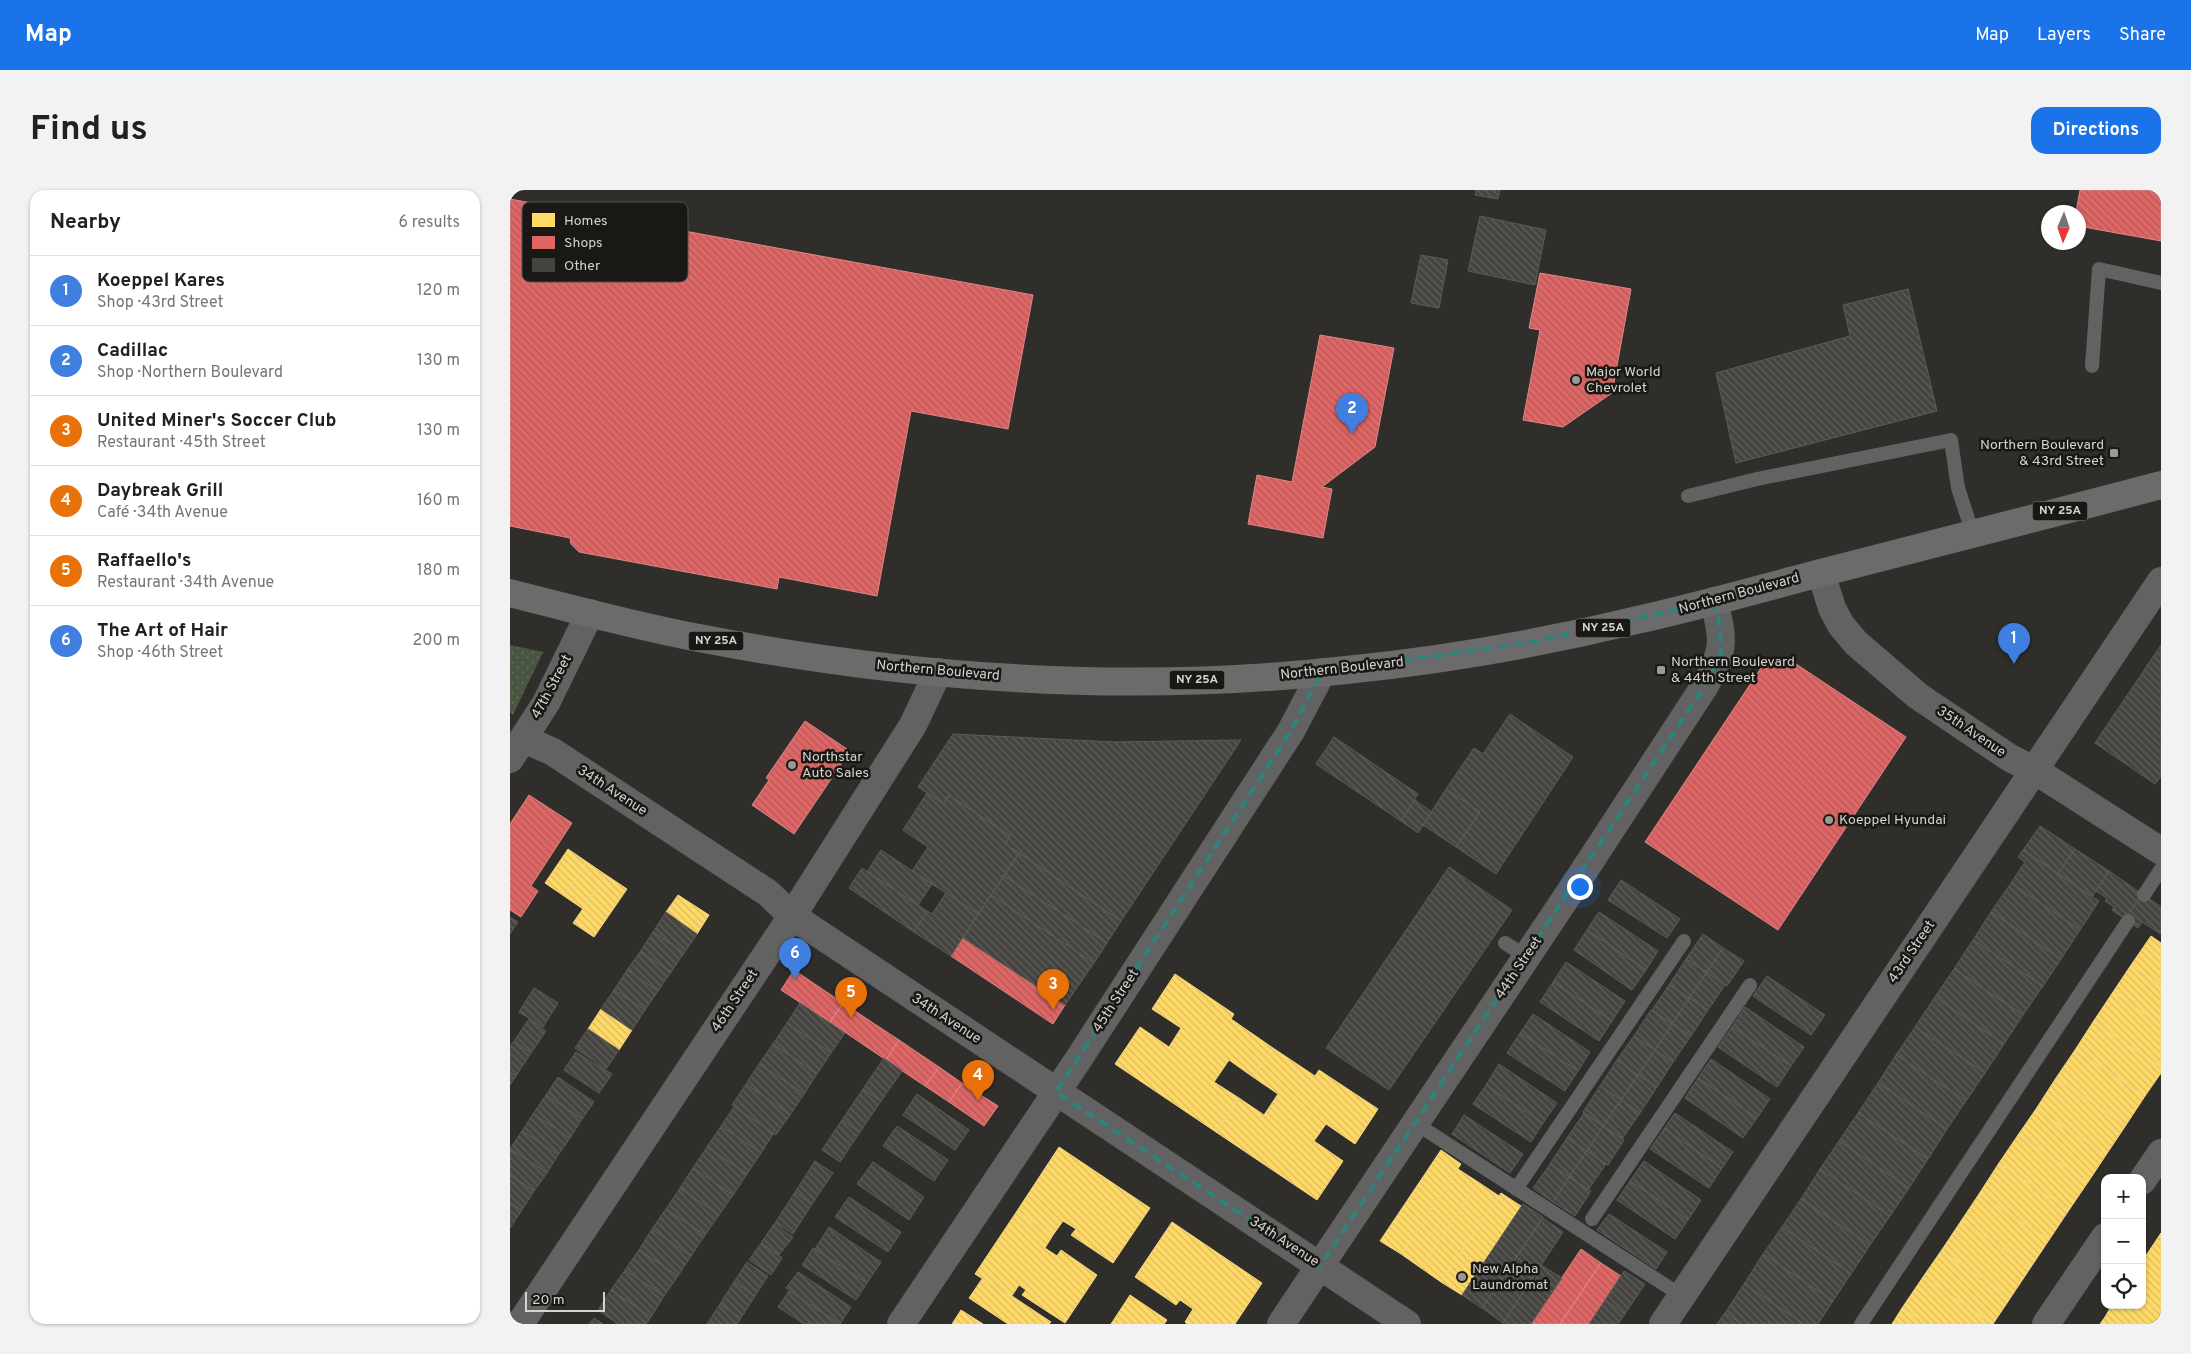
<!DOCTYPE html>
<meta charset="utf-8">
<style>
body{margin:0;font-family:Overpass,sans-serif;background:#f2f2f2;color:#202124}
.controls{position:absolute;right:15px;bottom:15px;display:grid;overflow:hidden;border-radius:10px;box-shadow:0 1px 4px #0004}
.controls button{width:45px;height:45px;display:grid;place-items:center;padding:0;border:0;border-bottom:1px solid #e0e0e0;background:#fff;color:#202124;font:25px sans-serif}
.compass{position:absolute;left:1531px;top:15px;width:45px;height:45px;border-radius:50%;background:#fff;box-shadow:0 1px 4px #0004;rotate:182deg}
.scale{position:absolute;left:15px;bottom:12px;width:80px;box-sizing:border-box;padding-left:5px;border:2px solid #d5d3ce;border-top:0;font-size:14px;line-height:18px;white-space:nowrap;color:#d5d3ce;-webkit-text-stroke:4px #191814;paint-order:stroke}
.you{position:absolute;left:1069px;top:696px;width:18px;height:18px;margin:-12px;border:4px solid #fff;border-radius:50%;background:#1a73e8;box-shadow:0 0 0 8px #1a73e833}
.badge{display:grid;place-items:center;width:32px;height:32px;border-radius:50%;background:#1a73e8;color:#fff;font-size:16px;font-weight:700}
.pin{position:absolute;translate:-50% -41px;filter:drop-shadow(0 1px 2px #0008)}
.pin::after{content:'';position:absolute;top:26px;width:18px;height:15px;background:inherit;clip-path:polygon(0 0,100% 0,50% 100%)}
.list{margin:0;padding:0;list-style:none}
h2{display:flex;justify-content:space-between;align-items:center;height:65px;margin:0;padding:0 20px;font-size:21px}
h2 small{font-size:16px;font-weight:400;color:#757577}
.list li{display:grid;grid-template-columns:32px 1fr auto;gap:15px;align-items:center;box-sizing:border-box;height:70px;padding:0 20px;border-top:1px solid #e0e0e0}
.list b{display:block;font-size:19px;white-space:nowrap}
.list p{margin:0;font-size:16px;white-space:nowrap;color:#757577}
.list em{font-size:16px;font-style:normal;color:#757577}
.icon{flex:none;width:28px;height:28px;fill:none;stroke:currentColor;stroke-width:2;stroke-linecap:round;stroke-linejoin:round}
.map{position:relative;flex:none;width:1651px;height:1134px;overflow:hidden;border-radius:15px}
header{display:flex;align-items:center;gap:30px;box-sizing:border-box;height:70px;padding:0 25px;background:#1a73e8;color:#fff}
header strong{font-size:24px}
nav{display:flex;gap:28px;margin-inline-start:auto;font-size:18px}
.intro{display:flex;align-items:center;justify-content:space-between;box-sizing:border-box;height:120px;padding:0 30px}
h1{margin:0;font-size:35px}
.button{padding:12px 22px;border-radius:15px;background:#1a73e8;color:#fff;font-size:18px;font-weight:700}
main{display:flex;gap:30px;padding:0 30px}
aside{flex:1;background:#fff;border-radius:15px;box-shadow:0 1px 4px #0004}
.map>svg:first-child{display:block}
.park{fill:url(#park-dots)}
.homes{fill:url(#homes-back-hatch);stroke:#f2d785}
.shops{fill:url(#shops-back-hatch);stroke:#dd8785}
.building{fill:url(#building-back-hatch);stroke:#5d5b57}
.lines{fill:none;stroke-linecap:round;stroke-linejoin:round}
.service{stroke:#636262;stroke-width:14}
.minor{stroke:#636262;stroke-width:28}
.tertiary{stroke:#636262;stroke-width:28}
.primary{stroke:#6d6a6b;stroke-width:28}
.marked{fill:none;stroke:#2d847c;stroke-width:4;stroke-dasharray:10 6;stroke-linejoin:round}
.poi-dot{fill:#9b9995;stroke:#191814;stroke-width:2}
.labels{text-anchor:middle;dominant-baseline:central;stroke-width:5;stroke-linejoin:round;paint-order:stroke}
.shield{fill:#191814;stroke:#9d9b96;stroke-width:1}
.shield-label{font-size:12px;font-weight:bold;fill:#d5d3ce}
.poi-label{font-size:14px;fill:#d5d3ce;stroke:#191814;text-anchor:start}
.street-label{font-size:14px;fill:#d5d3ce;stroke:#191814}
.key{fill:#191814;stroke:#51504c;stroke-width:1}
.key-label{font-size:14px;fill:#d5d3ce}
</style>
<header>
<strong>Map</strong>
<nav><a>Map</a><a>Layers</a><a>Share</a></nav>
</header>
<div class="intro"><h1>Find us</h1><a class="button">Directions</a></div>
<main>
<aside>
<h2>Nearby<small>6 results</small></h2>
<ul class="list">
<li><span class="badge" style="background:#3f7fe0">1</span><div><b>Koeppel Kares</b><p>Shop · 43rd Street</p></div><em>120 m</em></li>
<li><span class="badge" style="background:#3f7fe0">2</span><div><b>Cadillac</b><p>Shop · Northern Boulevard</p></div><em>130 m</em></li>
<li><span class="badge" style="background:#e8710a">3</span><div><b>United Miner's Soccer Club</b><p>Restaurant · 45th Street</p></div><em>130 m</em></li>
<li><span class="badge" style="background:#e8710a">4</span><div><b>Daybreak Grill</b><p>Café · 34th Avenue</p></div><em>160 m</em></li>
<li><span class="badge" style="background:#e8710a">5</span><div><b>Raffaello's</b><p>Restaurant · 34th Avenue</p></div><em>180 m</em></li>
<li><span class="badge" style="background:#3f7fe0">6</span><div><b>The Art of Hair</b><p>Shop · 46th Street</p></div><em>200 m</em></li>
</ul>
</aside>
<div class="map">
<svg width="1651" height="1134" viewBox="0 0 1651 1134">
<defs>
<pattern id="park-dots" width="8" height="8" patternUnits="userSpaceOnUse" patternTransform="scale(1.25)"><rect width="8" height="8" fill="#485641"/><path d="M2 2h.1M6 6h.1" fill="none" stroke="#626d5b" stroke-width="1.8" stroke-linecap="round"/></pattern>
<pattern id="homes-back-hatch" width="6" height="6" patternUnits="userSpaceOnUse" patternTransform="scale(1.25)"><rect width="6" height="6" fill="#ffd966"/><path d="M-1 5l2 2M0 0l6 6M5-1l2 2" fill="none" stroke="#d9ba5e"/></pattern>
<pattern id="shops-back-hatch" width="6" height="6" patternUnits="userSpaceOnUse" patternTransform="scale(1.25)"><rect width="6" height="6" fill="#e06666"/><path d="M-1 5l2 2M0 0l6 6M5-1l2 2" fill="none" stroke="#b05a5a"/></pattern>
<pattern id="building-back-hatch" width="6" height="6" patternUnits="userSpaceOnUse" patternTransform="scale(1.25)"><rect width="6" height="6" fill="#464440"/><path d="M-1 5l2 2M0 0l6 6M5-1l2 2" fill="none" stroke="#605e5a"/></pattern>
</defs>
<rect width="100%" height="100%" fill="#302e2a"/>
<path class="park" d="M0,455l33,7 -30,63 -3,-3z"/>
<path class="homes" d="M58,659l19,13 -23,34 -19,-13z
M77,672l19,13 -23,34 -19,-13z
M96,685l21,14 -33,48 -21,-14z
M168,705l31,20 -12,19 -31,-22z
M1641,746l10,7v42l-30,-20z
M1621,775l30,20v40l-48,-33z
M665,784l59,40 -3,5 42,29 -20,29 -24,-17 -15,22 25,16 -23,34 -101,-68 25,-37 29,20 12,-19 -29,-19z
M1603,802l48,33v42l-68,-45z
M91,819l31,21 -13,20 -31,-21z
M1583,832l68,45v6l-16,23 -70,-46z
M763,858l42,28 4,-6 59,39 -23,35 -29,-20 -12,17 29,20 -26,39 -101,-68 23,-34 25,17 14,-21 -25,-17z
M1565,860l70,46 -19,29 -70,-47z
M1546,888l70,47 -20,30 -70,-46z
M1526,919l70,46 -18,27 -70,-47z
M1508,945l70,47 -19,28 -70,-47z
M549,957l91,61 -37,55 -42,-28 5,-6 -13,-8 -10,14 -36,-24z
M931,960l20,14 -60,90 -21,-13z
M1489,973l70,47 -20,30 -70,-46z
M948,979l20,13 -57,86 -20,-14z
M968,992l21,14 -58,86 -20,-14z
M991,1003l20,13 -59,89 -21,-13z
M1469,1004l70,46 -18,27 -70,-46z
M507,1021l36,24 -8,13 12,8 4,-6 36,25 -32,48 -43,-28 4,-5 -7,-5 -8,12 -36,-23z
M1451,1031l70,46 -20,30 -70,-46z
M662,1032l90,61 -27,41h-48l-2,-2 8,-13 -13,-9 -4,5 -41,-28z
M1651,1043v39l-18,-12z
M1431,1061l70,46 -18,27 -70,-47z
M1633,1070l18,12v41l-19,-13z
M1413,1087l70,47h-67l-24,-16z
M472,1089l29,18 1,-1 39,26 -2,2h-41l-39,-26z
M620,1105l37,25 -3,4h-53z
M1632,1110l19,13v11h-46l-10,-7 7,-12h30z
M1392,1118l24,16h-34z
M451,1120l22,14h-31z
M1595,1127l10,7h-15z"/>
<path class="shops" d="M1570,0h81v51l-83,-15v-14h-2z
M0,9l523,96 -25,134 -97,-18 -34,185 -98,-19 -2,12 -198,-37 -8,-8 -1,-6 -60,-12z
M1030,83l91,16 -19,104 -49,34 -40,-7 17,-90 -11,-2z
M810,145l74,13 -19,99 -53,40 10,2 -9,49 -75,-14 9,-49 35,7z
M1265,468l15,2 116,77 -128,193 -133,-88 118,-177z
M295,531l45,30 -56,83 -42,-29 17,-25 -3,-2z
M19,605l43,28 -41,63 7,5 -17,26 -11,-7v-86z
M453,748l102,67 -12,19 -102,-68z
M284,780l49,33 -13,19 -49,-32z
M333,813l56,37 -13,20 -56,-38z
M389,850l40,27 -14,19 -39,-26z
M429,877l23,16 -13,19 -24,-16z
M452,893l36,23 -14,20 -35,-24z
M1071,1059l20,14 -41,61h-29z
M1091,1073l20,13 -32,48h-29z"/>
<path class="building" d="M966,0h24l-2,9 -23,-4z
M970,26l66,14 -11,55 -67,-14z
M911,65l27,5 -9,48 -28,-5z
M1398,99l29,122 -201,52 -20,-90 134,-37 -7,-31z
M1651,455v131l-6,8 -60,-41z
M1000,524l63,43 -77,117 -40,-27 24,-35 -34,-23 28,-41 9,6z
M443,544l161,8 127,-2 -120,181 -116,-77 5,-8 -61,-41 -5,9 -26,-17z
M824,547l84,57 -17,27 -85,-57z
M936,599l34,23 -24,35 -33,-22z
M417,603l17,11 5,-9 61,41 -5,8 14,9 -41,61 -66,-43 16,-24 -25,-17z
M905,610l17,12 -14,21 -17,-12z
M1530,636l35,23 -17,25 -35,-24z
M1565,659l34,22 -17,26 -34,-23z
M371,660l51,34 -14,21 -51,-33z
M1513,660l76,51 -19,29 -69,-47 14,-21 -7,-5z
M509,663l102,68 -14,22 -103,-67z
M939,677l63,43 -123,180 -63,-42z
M352,678l65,43 -13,21 -65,-44z
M1599,681l33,23 -17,25 -13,-9 2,-3 -9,-6 2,-3 -11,-7z
M494,686l103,67 -13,20 -103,-68z
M1111,690l59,39 -13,19 -59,-38z
M1501,693l69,47 -19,29 -70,-47z
M436,703l32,21 -27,42 -37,-24 13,-21 5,3z
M1632,704l19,13v27l-19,-12 -4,6 -13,-9z
M481,705l103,68 -29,42 -102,-67z
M156,722l31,22 -13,19 -31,-21z
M1089,722l59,39 -12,19 -59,-40z
M1481,722l70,47 -18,27 -70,-46z
M0,727l8,5 -8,12z
M1077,740l59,40 -14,20 -58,-40z
M143,742l31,21 -13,19 -31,-20z
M1193,744l20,14 -16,24 -21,-13z
M1463,750l70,46 -20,29 -69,-46z
M1213,758l21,13 -17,25 -20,-14z
M130,762l31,20 -13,19 -31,-21z
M1176,769l21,13 -18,26 -20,-13z
M1056,772l59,39 -13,20 -59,-39z
M1444,779l69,46 -19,29 -69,-47z
M117,780l31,21 -13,19 -31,-20z
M1197,782l18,13 -17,25 -19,-12z
M1257,786l58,39 -14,20 -58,-39z
M1043,792l59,39 -13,20 -59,-39z
M1159,795l20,13 -17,26 -20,-14z
M24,798l24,15 -15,24 -24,-15z
M104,800l31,20 -13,20 -31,-21z
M1425,807l69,47 -19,29 -70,-46z
M1179,808l19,12 -17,26 -19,-12z
M290,813l45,30 -14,20 -44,-30z
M1235,817l59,40 -13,19 -59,-39z
M1141,820l21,14 -17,26 -21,-14z
M1023,824l57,38 -12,19 -58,-38z
M19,829l17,12 -15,22 -17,-12z
M277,833l44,30 -14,21 -44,-30z
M1162,834l19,12 -18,26 -18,-12z
M1222,837l59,39 -14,21 -59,-40z
M1405,837l70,46 -19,28 -70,-46z
M78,839l31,21 -13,19 -31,-21z
M1010,843l58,38 -13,20 -58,-38z
M1124,846l21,14 -17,25 -21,-15z
M4,851l17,12 -15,23 -6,-4v-25z
M263,854l44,30 -13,20 -45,-30z
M1145,860l18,12 -16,25 -19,-12z
M66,862l36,22 -13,19 -35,-23z
M1386,865l70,46 -19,28 -69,-46z
M374,868l18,13 -21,30 -18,-12z
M1201,869l59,40 -13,19 -59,-40z
M1107,870l21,15 -17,25 -21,-14z
M249,874l45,30 -14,21 -44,-31z
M989,874l58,39 -14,20 -57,-38z
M0,882l6,4 -6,9z
M1128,885l19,12 -17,26 -19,-13z
M48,887l36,25 -12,17 -36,-24z
M1188,888l59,40 -14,20 -58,-40z
M1368,893l69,46 -19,30 -70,-46z
M236,894l44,31 -14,20 -44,-30z
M976,895l57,38 -12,19 -58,-38z
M1090,896l21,14 -18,26 -20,-14z
M353,899l18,12 -21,31 -18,-12z
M407,904l52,36 -14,20 -52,-35z
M36,905l36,24 -12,19 -37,-24z
M1111,910l19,13 -18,26 -19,-13z
M224,917l40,26 -13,20 -40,-27z
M1074,923l19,13 -16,25 -20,-13z
M1165,923l58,39 -11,16 -58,-39z
M1348,923l70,46 -19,29 -70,-47z
M23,924l37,24 -12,17 -36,-24z
M954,925l59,39 -13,19 -58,-39z
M332,930l18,12 -20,30 -18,-12z
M211,936l40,27 -14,21 -40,-27z
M387,936l51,34 -14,21 -51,-35z
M1093,936l21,14 -16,25 -21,-14z
M1154,939l58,39 -13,20 -59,-39z
M12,941l36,24 -11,18 -37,-24z
M1057,948l20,13 -18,26 -19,-13z
M1329,951l70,47 -19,28 -70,-47z
M197,957l40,27 -14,21 -40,-27z
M0,959l37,24 -13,18 -24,-16z
M1077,961l19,13 -18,26 -19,-13z
M305,971l18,12 -21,31 -17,-12z
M1134,971l57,39 -13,20 -58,-39z
M363,972l51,35 -15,23 -52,-36z
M1040,974l19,13 -16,25 -20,-14z
M183,978l40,27 -14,20 -39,-27z
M1310,979l70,47 -20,29 -69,-46z
M0,985l24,16 -12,19 -12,-7z
M1059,987l22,14 -16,25 -22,-14z
M1120,991l58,39 -13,19 -58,-39z
M170,998l39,27 -14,20 -39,-26z
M285,1002l17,12 -19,30 -18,-11z
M339,1007l52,35 -13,20 -53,-35z
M1291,1009l69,46 -19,29 -69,-47z
M0,1013l12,7 -12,18z
M1013,1014l20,13 -61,91 -20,-13z
M156,1019l39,26 -14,21 -39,-27z
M1099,1024l58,38 -11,17 -59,-39z
M1033,1028l20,14 -60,91 -21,-15z
M264,1034l19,13 -14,18 -18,-12z
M319,1037l52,35 -14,21 -52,-34z
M1272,1037l69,47 -18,27 -70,-47z
M142,1039l39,27 -13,20 -39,-26z
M251,1053l21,15 -11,17 -22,-15z
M303,1058l54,35 -11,17 -54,-35z
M129,1060l39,26 -14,20 -39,-26z
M1253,1064l70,47 -15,23h-14l-60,-40z
M237,1072l21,14 -13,20 -21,-14z
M1031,1075l21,13 -31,46h-26l-2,-1z
M115,1080l39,26 -13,21 -40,-27z
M1114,1081l21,13 -20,30 -20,-14z
M288,1082l53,35 -11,17 -54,-36z
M224,1092l21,14 -14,22 -21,-14z
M1234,1094l60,40h-62l-17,-11z
M101,1100l40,27 -5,7h-28l-20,-14z
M279,1101l50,33h-35l-26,-17z
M1095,1110l20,14 -7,10h-29z
M210,1114l21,14 -4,6h-30z
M1215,1123l17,11h-25z
M84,1128l9,6h-14z"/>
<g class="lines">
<path class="service" d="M1582,176l7,-97 62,14
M1178,306l69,-17 194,-39 7,48 15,46
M1634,705l17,-26
M995,753l22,14
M905,933l267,173
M1006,999l168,-248
M1082,1029l158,-234
M1351,1134l267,-403"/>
<path class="minor" d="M0,569l36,-56 44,-90
M1632,991l19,-28
M10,1134l272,-408 121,-191 25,-53
M391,1134l177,-264 213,-329 31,-59
M771,1134l293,-438 130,-199c21,-36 20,-47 10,-86
M1153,1134l498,-743
M1536,1134l59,-87"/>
<path class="tertiary" d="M1311,383l11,35 9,17 15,18 62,53 92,62 24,12 127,81
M14,549l29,13 215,141 24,23 615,408"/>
<path class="primary" d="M0,403c63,16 125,33 189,45 212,41 432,56 647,32 98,-10 196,-27 291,-50 58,-13 115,-29 172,-44 118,-30 235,-60 352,-91"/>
</g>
<path class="marked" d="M1204,411l6,25 1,28 -17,33 -384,579 -264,-174 235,-361 31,-59 216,-31z"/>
<g class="poi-dot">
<circle cx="1066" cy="190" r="5"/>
<rect x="1599" y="258" width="10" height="10" rx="2.5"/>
<rect x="1146" y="475" width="10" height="10" rx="2.5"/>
<circle cx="282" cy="575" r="5"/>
<circle cx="1319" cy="630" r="5"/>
<circle cx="952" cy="1087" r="5"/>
</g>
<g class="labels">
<g class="shield">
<rect x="1522.5" y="311.5" width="55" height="19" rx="4"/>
<rect x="1065.5" y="428.5" width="55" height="19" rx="4"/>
<rect x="178.5" y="441.5" width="55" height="19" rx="4"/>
<rect x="659.5" y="480.5" width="55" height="19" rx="4"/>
</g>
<g class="shield-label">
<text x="1550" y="321">NY 25A</text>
<text x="1093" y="438">NY 25A</text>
<text x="206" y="451">NY 25A</text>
<text x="687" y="490">NY 25A</text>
</g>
<g class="poi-label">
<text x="1076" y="182">Major World<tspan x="1076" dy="16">Chevrolet</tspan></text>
<text x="1594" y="255" text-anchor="end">Northern Boulevard<tspan x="1594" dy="16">&amp; 43rd Street</tspan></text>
<text x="1161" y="472">Northern Boulevard<tspan x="1161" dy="16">&amp; 44th Street</tspan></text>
<text x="292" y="567">Northstar<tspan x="292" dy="16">Auto Sales</tspan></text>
<text x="1329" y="630">Koeppel Hyundai</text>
<text x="962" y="1079">New Alpha<tspan x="962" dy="16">Laundromat</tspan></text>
</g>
<g class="street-label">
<text transform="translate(1229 404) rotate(-15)">Northern Boulevard</text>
<text transform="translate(832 479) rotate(-6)">Northern Boulevard</text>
<text transform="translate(428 481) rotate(5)">Northern Boulevard</text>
<text transform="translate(42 497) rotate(-62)">47th Street</text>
<text transform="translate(1461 542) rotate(34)">35th Avenue</text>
<text transform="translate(102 601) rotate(33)">34th Avenue</text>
<text transform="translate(1402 762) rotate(-56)">43rd Street</text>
<text transform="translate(1009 778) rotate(-56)">44th Street</text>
<text transform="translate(225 811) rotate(-56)">46th Street</text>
<text transform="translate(606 811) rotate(-57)">45th Street</text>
<text transform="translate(436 829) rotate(33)">34th Avenue</text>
<text transform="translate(774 1052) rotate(33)">34th Avenue</text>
</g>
</g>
<rect x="12" y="12" width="166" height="80" rx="8" class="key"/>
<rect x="22" y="23" width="23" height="14" fill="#ffd966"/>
<rect x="22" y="46" width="23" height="13" fill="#e06666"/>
<rect x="22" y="68" width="23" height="14" fill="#464440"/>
<g class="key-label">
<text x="54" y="35">Homes</text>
<text x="54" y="57">Shops</text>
<text x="54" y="80">Other</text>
</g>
</svg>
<div class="controls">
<button>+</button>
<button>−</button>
<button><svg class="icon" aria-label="locate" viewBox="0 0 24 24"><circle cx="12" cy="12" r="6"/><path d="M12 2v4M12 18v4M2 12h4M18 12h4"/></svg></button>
</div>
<svg class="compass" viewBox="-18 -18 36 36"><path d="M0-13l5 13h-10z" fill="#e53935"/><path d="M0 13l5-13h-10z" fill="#757577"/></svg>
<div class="scale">20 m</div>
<div class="you"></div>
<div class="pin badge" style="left:1504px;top:474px;background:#3f7fe0">1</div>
<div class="pin badge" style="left:842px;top:244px;background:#3f7fe0">2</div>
<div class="pin badge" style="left:543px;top:820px;background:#e8710a">3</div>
<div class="pin badge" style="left:468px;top:911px;background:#e8710a">4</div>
<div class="pin badge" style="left:341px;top:828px;background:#e8710a">5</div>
<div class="pin badge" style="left:285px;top:789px;background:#3f7fe0">6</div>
</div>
</main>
